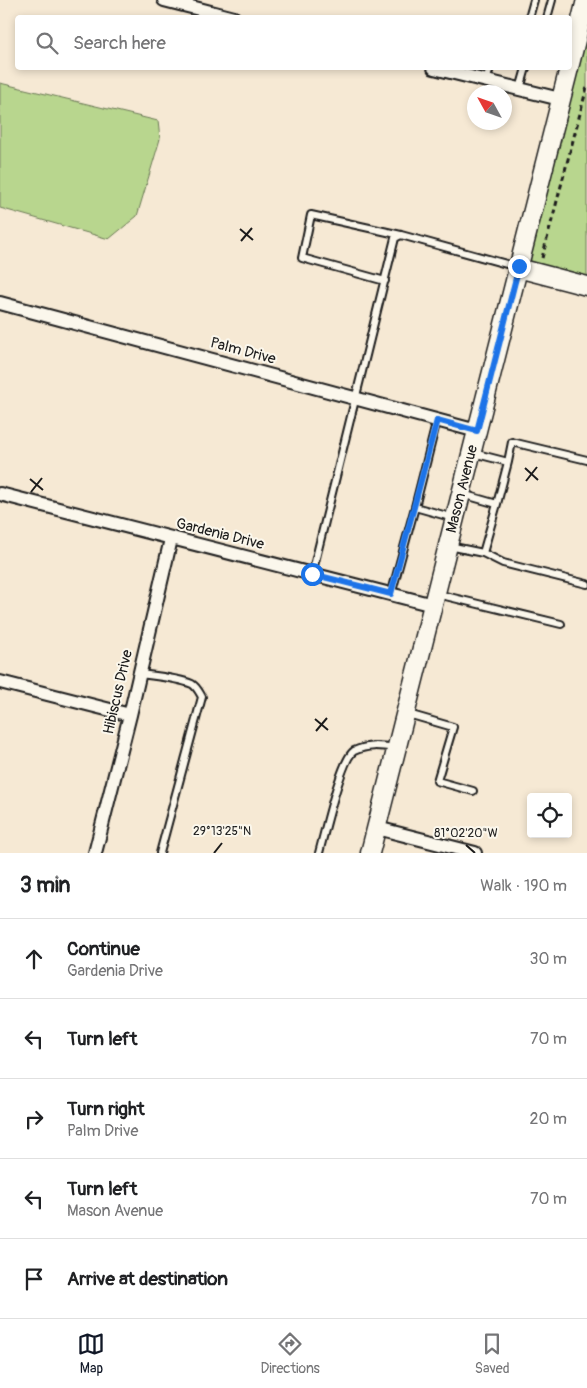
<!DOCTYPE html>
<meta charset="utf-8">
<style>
body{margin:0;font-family:Pangolin,sans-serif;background:#f2f2f2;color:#202124}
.controls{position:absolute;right:15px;bottom:15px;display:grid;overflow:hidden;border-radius:5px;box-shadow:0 2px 8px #0003}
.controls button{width:45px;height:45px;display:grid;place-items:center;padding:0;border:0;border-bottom:1px solid #e0e0e0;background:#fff;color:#202124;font:25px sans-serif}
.compass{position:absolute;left:467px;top:85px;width:45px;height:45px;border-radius:50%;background:#fff;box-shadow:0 2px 8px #0003;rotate:310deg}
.stop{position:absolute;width:15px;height:15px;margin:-11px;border:4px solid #1a73e8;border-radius:50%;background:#fff}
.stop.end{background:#1a73e8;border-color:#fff;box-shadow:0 1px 5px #0008}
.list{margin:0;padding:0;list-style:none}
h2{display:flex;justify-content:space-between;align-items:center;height:65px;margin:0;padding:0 20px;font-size:21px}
h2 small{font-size:16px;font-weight:400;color:#757577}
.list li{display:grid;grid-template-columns:32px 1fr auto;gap:15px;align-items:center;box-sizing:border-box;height:80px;padding:0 20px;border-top:1px solid #e0e0e0}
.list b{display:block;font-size:19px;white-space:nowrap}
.list p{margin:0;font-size:16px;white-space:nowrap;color:#757577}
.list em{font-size:16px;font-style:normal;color:#757577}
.icon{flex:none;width:28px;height:28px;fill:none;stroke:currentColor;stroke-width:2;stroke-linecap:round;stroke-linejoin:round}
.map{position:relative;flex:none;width:587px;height:853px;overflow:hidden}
.search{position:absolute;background:#fff;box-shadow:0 2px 8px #0003;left:15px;right:15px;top:15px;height:55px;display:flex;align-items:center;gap:12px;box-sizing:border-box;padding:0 18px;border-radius:5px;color:#757577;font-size:19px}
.sheet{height:465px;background:#fff}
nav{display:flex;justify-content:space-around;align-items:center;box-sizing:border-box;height:70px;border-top:1px solid #e0e0e0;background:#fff;font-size:14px;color:#757577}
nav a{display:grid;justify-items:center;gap:2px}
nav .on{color:#111827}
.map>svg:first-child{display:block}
.green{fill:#b8d68e;stroke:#6a7955}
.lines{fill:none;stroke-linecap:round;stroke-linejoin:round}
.lane-casing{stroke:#1c1c1c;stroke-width:10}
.street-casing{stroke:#1c1c1c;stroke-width:16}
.secondary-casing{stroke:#1c1c1c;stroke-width:21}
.path{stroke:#1c1c1c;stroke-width:3;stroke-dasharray:5 4;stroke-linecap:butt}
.lane{stroke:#fbf7ec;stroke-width:6}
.street{stroke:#fbf7ec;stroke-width:12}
.secondary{stroke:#fbf7ec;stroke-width:18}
.route{stroke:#1a73e8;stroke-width:6}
.ticks{fill:none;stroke:#1c1c1c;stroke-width:2}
.labels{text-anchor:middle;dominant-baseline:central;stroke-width:4;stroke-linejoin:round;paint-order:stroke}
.street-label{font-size:15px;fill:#1c1c1c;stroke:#fbf7ec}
.ticks-label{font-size:12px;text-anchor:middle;fill:#1c1c1c;stroke:#fbf7ec;stroke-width:4;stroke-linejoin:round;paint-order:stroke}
</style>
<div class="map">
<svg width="587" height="853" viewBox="0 0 587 853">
<rect width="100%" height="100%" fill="#f6e9d4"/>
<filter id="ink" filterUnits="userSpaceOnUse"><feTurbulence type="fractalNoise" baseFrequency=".02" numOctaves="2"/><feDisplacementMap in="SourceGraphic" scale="10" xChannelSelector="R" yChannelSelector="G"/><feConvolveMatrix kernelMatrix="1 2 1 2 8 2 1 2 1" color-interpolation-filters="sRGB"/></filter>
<g filter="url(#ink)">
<path class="green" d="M587,0v286l-69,-18z
M0,83l158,38 2,18 -23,77 -28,23 -109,-31z"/>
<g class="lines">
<defs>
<path id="lane" d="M529,18l5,-18
M547,18l5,-18
M486,81l4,-13
M520,89l6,-21
M385,281l-83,-23 9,-43 90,20
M473,453l35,9 4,-20 75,18
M462,494l35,10 -14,49
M497,504l11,-42
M415,507l22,-87
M449,546l34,7 20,10 84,21
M312,574l83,-336 6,-3 116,32
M437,594l124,30
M391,595l24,-88 39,11
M140,674c15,2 38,4 52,10 5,3 7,8 10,13l-42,156
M408,714l45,13 -16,54 36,10
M319,853c5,-18 22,-94 35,-102 14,-7 27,-5 42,-3"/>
<path id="street" d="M164,0l70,18
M434,68l126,31
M0,303l477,128
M0,494l433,111
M0,682l130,33
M377,828l98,25
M95,853l35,-138 41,-176"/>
<path id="secondary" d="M570,64l16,-64
M518,268l69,18
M370,853l199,-785"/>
</defs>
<use href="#lane" class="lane-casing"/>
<use href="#street" class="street-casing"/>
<use href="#secondary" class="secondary-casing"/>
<path class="path" d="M542,258l45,-171"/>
<use href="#lane" class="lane"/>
<use href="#street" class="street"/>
<use href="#secondary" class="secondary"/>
</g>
</g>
<g class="lines" filter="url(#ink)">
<path class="route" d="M312,574l79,20 46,-174 40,11 42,-165"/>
</g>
<path class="ticks" d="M240,229l13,11M241,241l11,-13M525,468l13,12M30,479l13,11M526,481l11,-14M31,492l11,-14M315,719l13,11M316,731l11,-13M466,845l9,8M214,853l8,-10"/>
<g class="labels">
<g class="street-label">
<text transform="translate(243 351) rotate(15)">Palm Drive</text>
<text transform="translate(462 489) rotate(-76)">Mason Avenue</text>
<text transform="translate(220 534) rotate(14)">Gardenia Drive</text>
<text transform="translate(118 692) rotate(-77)">Hibiscus Drive</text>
</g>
</g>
<g class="ticks-label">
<text x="222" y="835">29°13'25"N</text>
<text x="466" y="837">81°02'20"W</text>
</g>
</svg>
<div class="controls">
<button><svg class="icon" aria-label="locate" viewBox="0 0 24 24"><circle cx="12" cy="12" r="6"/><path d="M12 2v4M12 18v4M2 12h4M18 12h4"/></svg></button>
</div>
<svg class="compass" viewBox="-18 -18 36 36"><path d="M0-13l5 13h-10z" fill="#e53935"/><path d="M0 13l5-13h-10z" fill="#757577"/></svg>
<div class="stop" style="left:312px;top:574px"></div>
<div class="stop end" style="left:519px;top:266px"></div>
<div class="search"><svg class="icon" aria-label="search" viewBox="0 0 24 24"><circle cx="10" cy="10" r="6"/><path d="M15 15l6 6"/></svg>Search here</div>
</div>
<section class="sheet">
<h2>3 min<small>Walk · 190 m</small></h2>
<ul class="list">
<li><svg class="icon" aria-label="ahead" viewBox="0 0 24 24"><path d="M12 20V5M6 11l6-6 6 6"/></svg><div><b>Continue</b><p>Gardenia Drive</p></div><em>30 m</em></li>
<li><svg class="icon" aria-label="left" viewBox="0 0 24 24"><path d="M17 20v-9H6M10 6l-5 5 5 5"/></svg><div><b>Turn left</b></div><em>70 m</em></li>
<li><svg class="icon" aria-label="right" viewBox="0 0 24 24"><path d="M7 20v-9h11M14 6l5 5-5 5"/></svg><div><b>Turn right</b><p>Palm Drive</p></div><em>20 m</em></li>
<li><svg class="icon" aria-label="left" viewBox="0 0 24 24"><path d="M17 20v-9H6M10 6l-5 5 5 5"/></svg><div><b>Turn left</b><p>Mason Avenue</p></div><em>70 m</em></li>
<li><svg class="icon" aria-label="arrive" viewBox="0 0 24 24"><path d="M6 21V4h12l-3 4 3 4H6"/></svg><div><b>Arrive at destination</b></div></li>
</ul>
</section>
<nav>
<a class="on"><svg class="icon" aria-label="map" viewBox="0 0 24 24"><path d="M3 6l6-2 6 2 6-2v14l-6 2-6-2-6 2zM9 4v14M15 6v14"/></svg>Map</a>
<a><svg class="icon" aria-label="directions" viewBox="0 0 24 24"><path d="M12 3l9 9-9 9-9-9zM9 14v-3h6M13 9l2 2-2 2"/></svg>Directions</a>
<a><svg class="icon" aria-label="saved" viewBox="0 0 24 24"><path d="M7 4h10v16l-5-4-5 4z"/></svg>Saved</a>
</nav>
